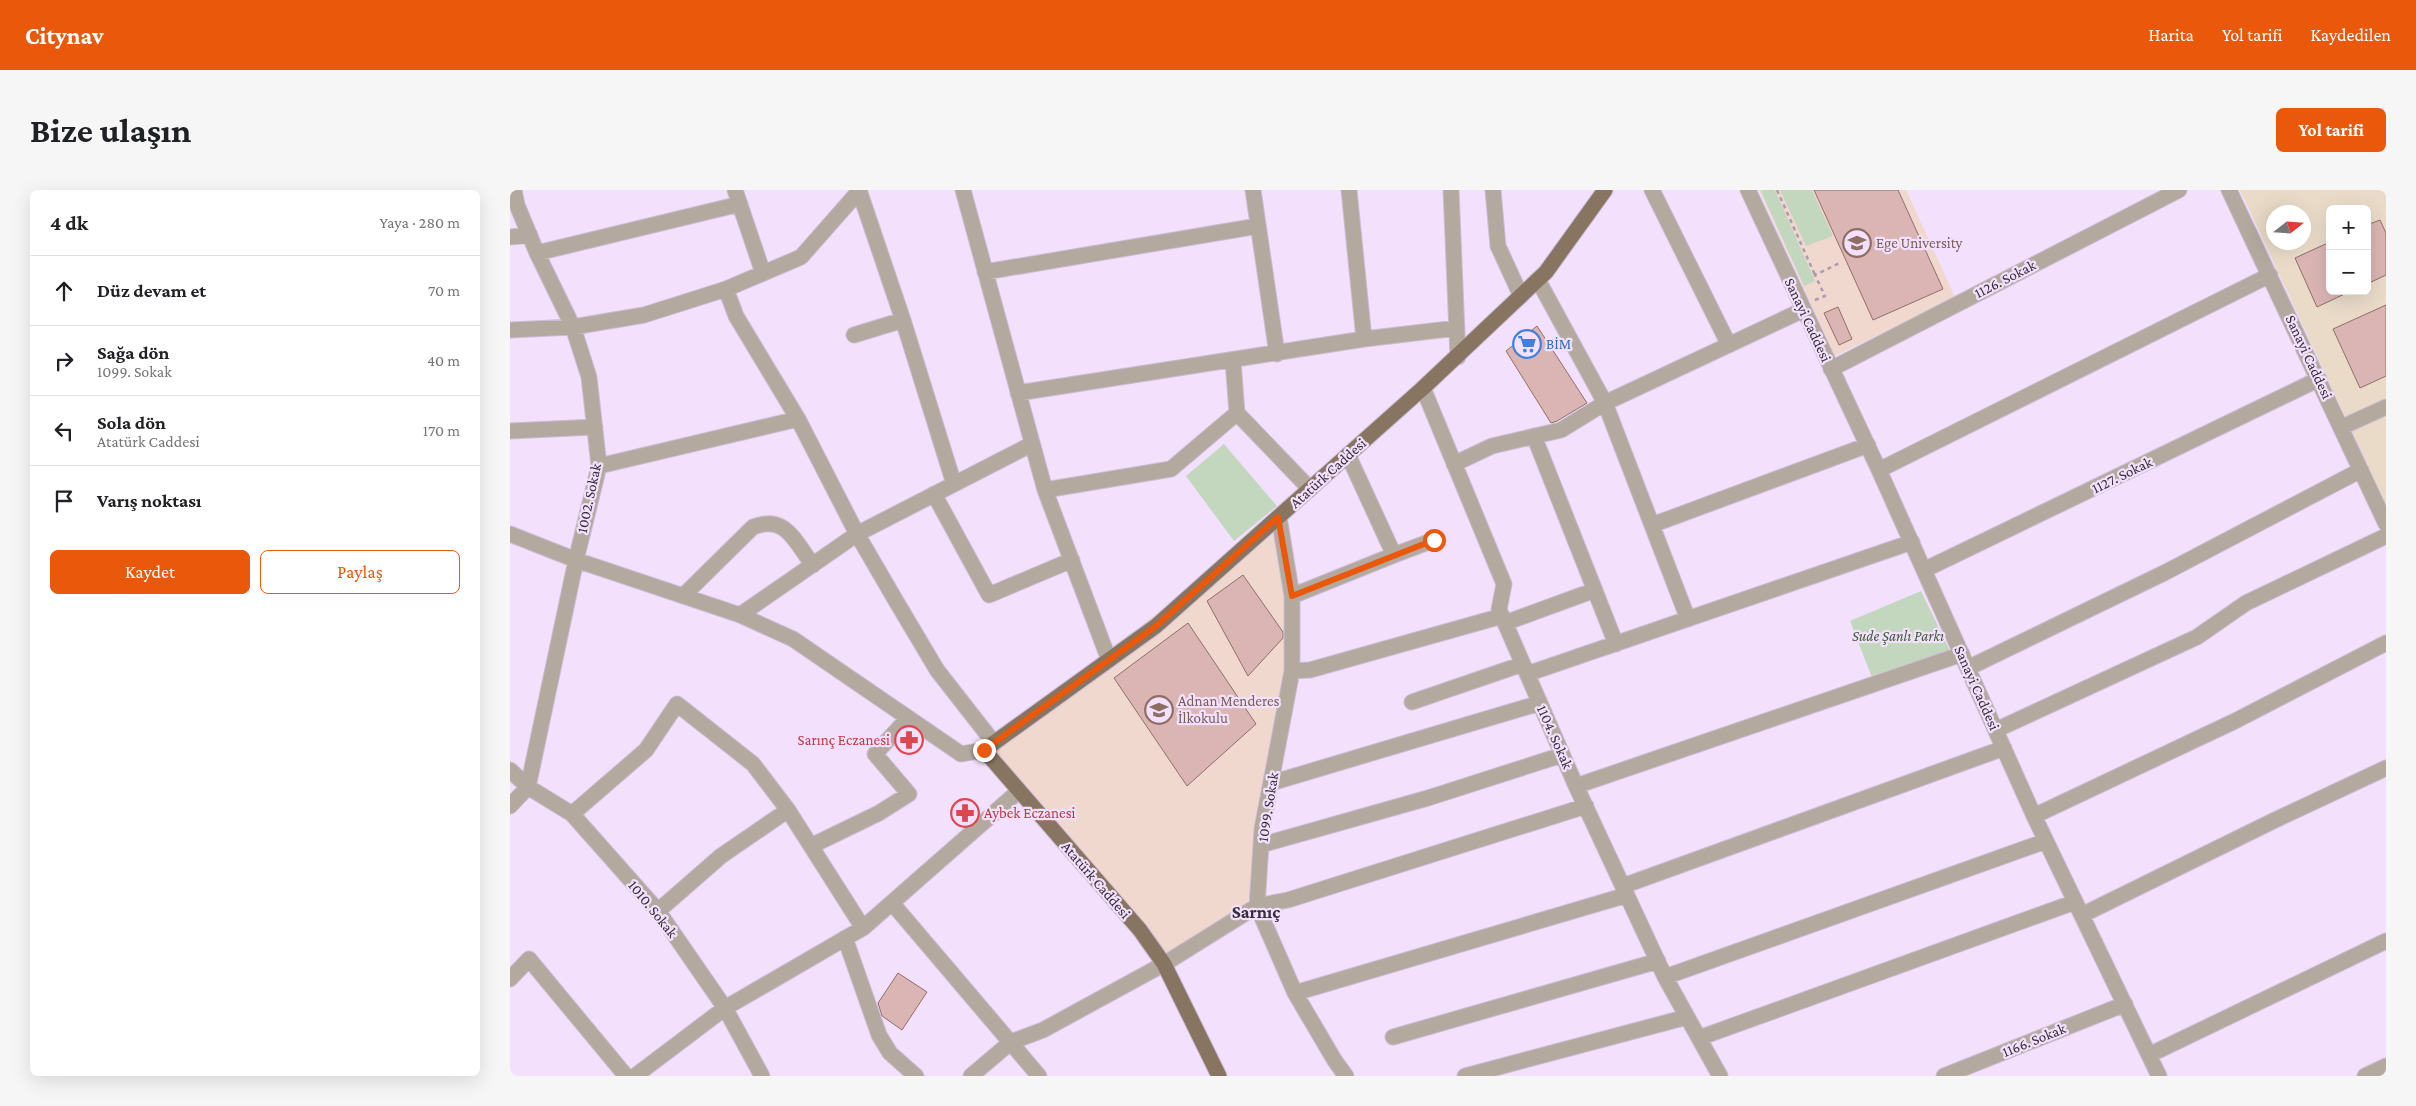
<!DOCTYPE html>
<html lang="tr">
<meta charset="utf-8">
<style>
body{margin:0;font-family:"Crimson Pro",serif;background:#f6f6f6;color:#202124}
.controls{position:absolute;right:15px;top:15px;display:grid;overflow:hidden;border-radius:8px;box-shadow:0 5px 20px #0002}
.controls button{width:45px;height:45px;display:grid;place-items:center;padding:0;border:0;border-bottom:1px solid #e0e0e0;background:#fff;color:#202124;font:25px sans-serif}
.compass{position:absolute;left:1756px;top:15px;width:45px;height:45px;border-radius:50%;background:#fff;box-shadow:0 5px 20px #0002;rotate:73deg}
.stop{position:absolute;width:15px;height:15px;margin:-11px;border:4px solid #ea580c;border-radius:50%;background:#fff}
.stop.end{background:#ea580c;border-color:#fff;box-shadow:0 1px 5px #0008}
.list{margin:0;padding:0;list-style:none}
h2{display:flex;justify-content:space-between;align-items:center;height:65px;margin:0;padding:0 20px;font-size:21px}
h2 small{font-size:16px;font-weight:400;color:#757577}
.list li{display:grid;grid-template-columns:32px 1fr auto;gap:15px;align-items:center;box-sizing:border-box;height:70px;padding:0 20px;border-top:1px solid #e0e0e0}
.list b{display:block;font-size:19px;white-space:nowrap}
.list p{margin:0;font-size:16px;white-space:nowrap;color:#757577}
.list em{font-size:16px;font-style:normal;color:#757577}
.actions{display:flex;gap:10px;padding:15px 20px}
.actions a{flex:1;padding:11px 0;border:1px solid #ea580c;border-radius:8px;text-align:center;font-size:18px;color:#ea580c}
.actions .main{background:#ea580c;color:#fff}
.icon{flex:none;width:28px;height:28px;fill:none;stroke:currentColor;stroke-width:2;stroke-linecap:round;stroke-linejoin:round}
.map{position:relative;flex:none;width:1876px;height:886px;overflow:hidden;border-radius:8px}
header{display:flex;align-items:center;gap:30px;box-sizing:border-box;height:70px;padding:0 25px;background:#ea580c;color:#fff}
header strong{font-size:24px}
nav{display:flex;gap:28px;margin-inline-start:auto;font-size:18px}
.intro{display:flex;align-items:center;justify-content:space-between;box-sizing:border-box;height:120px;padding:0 30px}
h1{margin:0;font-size:35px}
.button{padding:12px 22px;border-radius:8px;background:#ea580c;color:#fff;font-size:18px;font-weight:700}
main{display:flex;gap:30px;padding:0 30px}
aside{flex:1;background:#fff;border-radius:8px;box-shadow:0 5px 20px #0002}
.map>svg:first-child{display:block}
.industrial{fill:#eadbc9;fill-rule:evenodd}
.education{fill:#f0d8ce}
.green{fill:#c3d7bf}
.building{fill:#dab5b3;stroke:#906e6c}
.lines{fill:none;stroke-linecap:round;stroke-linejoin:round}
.minor-casing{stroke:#cdbcd6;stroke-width:17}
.major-casing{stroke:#cdbcd6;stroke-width:17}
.path{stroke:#aa9cb2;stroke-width:2.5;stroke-dasharray:4 4;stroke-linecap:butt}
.minor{stroke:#b4a99e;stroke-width:15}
.major{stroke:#877461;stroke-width:15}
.route{stroke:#ea580c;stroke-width:6}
.labels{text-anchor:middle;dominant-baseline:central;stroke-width:4.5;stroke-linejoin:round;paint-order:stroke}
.education-label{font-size:15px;fill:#785e54;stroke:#f3e0fd;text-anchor:start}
.street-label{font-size:15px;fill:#362e39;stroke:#f3e0fd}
.shop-label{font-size:15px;fill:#366cbe;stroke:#f3e0fd;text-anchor:start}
.park-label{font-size:15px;font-style:italic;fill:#3d5d35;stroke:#f3e0fd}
.health-label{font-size:15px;fill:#be3a42;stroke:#f3e0fd;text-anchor:end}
.quarter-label{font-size:18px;font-weight:bold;fill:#362e39;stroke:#f3e0fd}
</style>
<header>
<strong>Citynav</strong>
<nav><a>Harita</a><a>Yol tarifi</a><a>Kaydedilen</a></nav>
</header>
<div class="intro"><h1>Bize ulaşın</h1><a class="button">Yol tarifi</a></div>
<main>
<aside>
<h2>4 dk<small>Yaya · 280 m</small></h2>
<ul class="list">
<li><svg class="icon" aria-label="ahead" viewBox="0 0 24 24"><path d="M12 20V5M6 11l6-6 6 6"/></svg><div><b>Düz devam et</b></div><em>70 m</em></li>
<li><svg class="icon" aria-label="right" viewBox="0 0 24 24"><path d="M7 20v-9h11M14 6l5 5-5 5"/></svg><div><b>Sağa dön</b><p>1099. Sokak</p></div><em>40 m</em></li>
<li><svg class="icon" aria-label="left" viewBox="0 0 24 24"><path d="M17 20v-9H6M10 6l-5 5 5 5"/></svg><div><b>Sola dön</b><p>Atatürk Caddesi</p></div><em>170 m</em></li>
<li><svg class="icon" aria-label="arrive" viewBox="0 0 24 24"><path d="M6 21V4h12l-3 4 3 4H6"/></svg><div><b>Varış noktası</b></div></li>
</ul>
<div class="actions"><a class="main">Kaydet</a><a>Paylaş</a></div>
</aside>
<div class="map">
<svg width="1876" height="886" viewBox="0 0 1876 886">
<rect width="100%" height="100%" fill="#f3e0fd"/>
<path class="industrial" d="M1730,0h146v314zM1820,19h37v82h-37zM1764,22h30v30h-30z"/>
<path class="education" d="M1249,0h147l49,107 -120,59z
M769,327l13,154 -35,235 -93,58 -180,-214z"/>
<path class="green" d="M1254,0h11l40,91 -11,5 -43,-95z
M1270,0h32l21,46 -27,10z
M714,254l53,62 -43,35 -48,-65z
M1411,401l30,62 -78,27 -23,-59z"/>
<path class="building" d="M1304,0h84l45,99 -70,31z
M1870,30l6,13v42l-19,9v-59z
M1820,52v49h21l-34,16 -22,-49z
M1876,115v71l-26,12 -27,-59z
M1328,117l14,32 -13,6 -15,-32z
M1027,136l50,77 -30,18 -6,2 -45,-72z
M733,385l40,57v6l-35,38 -41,-75z
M678,433l68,101 -69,62 -73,-108z
M388,783l29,19 -25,38 -20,-14 -4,-13z"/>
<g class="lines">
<defs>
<path id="minor" d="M4,0l3,15 20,48 36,74 16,50 10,89 -23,94 -48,227
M225,0l28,83
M349,0l44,130
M453,0l82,300 64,170
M743,0l24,164
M839,0l15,149
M941,0l7,167
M983,0l5,56 23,50
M1142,0l77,155
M1238,0l131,280 155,346 125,260
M1719,0l157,334
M0,47l20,-2
M27,63l203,-49
M475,82l273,-46
M1028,90l67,123 83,216
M216,99l10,27 62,103 59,115 39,67 41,69 57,73
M0,140l63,-3 71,-12 82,-26 75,-32 59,-67
M344,145l49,-15 51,164
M723,171l4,52 73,76
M1321,179l348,-179
M913,198l81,196 -5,26 3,6 74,170 89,191 55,99
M508,203l346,-54 93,-11
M1832,237l44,-20
M0,241l85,-4
M1024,246l82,208
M944,274l38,-18 69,-16 44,-27 198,-93
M89,276l199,-47
M1369,280l391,-195
M535,300l126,-21 66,-56
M424,304l55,101 83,-35
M769,327l13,79v75l-30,158 -5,77 38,87 40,68 11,15
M1142,335l216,-80
M0,344l66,26 164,55 53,24 168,115 23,-4
M884,365l40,-15
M1414,380l395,-191
M173,406l70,-69c33,-13 42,15 60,38
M782,406l102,-41 -46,-100
M230,425l117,-81 175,-90
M995,433l90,-33
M1458,478l198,-96 195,-102
M782,481l18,-1 192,-54
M1017,484l385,-132
M902,512l111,-38
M1486,540l201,-93 49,-34 140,-67
M0,580l18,17 44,27 86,97 67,97 37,68
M761,593l269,-80
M1066,596l386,-132
M0,616l18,-19
M62,624l74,-64 31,-46 76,60 35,46 75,118
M1524,626l201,-95 151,-78
M751,655l167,-47 134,-43
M301,656l68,-33 30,-19 -34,-40 33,-36
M1113,696l381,-138
M382,713l147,173
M148,721l63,-55 67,-46
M1572,725l191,-94 113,-53
M335,748l34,97 11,18 26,23
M1155,787l381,-136
M0,789l19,-20 97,117
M785,803l332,-98
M883,847l265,-76
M1189,848l376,-136
M1639,865l237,-114
M125,886l90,-68 138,-80 156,-137
M461,886l40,-34 32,-12 121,-66 93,-58 31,-6 298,-94
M955,886l222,-59
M1434,886l181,-72
M1855,886l21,-10"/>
<path id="major" d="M709,886l-55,-112 -24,-34 -156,-180 172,-124 267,-238 123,-116 59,-82"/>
</defs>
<use href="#minor" class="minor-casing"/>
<use href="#major" class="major-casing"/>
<path class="path" d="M1267,0l38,85
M1305,110l10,-4 -10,-21 27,-13"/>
<use href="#minor" class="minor"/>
<use href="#major" class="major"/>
</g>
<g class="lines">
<path class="route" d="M474,560l172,-124 122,-109 14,79 142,-56"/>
</g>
<defs>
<symbol id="university-ring" viewBox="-11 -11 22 22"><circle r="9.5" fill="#f3e0fd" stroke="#8d6e63" stroke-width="1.5"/><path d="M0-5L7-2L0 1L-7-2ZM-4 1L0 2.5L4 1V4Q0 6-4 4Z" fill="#8d6e63"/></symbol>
<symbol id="supermarket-ring" viewBox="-11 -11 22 22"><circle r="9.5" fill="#f3e0fd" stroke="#3f7fe0" stroke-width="1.5"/><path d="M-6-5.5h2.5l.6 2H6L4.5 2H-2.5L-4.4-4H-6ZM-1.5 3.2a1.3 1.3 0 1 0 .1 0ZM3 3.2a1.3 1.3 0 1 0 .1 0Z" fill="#3f7fe0"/></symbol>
<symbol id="school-ring" viewBox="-11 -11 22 22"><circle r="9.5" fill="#f3e0fd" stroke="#8d6e63" stroke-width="1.5"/><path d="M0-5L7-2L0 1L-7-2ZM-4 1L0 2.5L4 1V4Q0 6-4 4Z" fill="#8d6e63"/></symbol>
<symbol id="pharmacy-ring" viewBox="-11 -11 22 22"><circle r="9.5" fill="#f3e0fd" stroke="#e0444e" stroke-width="1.5"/><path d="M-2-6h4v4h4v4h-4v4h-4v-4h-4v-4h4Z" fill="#e0444e"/></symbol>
</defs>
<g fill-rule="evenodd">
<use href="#university-ring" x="1331" y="37" width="32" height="32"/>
<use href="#supermarket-ring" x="1001" y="138" width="32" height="32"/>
<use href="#school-ring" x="633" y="504" width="32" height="32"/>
<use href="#pharmacy-ring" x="383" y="534" width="32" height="32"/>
<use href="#pharmacy-ring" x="439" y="607" width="32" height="32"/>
</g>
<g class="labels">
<g class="education-label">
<text x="1366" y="53">Ege University</text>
<text x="668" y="511">Adnan Menderes<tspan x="668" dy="17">İlkokulu</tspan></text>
</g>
<g class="street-label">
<text transform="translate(1495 89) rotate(-27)">1126. Sokak</text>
<text transform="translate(1298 130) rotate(65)">Sanayi Caddesi</text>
<text transform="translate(1799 167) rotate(65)">Sanayi Caddesi</text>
<text transform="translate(818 283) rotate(-42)">Atatürk Caddesi</text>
<text transform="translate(1612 285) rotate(-26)">1127. Sokak</text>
<text transform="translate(79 308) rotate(-78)">1002. Sokak</text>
<text transform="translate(1467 498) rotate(66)">Sanayi Caddesi</text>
<text transform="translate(1045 547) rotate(66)">1104. Sokak</text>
<text transform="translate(758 617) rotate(-81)">1099. Sokak</text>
<text transform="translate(586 690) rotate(49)">Atatürk Caddesi</text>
<text transform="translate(143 719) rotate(51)">1010. Sokak</text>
<text transform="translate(1524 850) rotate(-22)">1166. Sokak</text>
</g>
<g class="shop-label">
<text x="1036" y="154">BİM</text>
</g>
<g class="park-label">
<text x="1388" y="446">Sude Şanlı Parkı</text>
</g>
<g class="health-label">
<text x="380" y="550">Sarınç Eczanesi</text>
<text x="474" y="623" text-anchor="start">Aybek Eczanesi</text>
</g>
<g class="quarter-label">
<text x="746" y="722">Sarnıç</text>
</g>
</g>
</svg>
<div class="controls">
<button>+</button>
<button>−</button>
</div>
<svg class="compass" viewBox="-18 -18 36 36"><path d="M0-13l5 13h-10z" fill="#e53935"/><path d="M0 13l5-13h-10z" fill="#757577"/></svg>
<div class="stop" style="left:924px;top:350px"></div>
<div class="stop end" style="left:474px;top:560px"></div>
</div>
</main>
